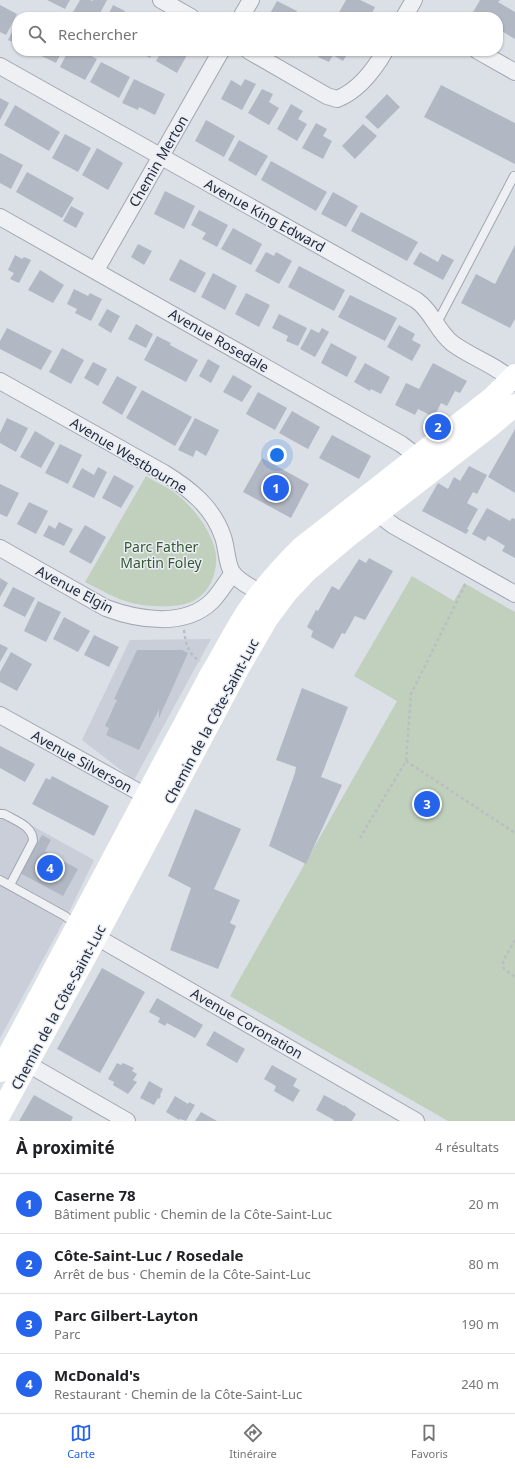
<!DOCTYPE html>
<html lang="fr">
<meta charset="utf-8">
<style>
body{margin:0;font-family:"Noto Sans",sans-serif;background:#f2f2f2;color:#202124}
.you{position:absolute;left:277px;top:455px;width:14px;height:14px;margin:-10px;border:3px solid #fff;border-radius:50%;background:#1a73e8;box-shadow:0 0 0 6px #1a73e833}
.badge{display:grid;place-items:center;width:26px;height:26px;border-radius:50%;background:#2563eb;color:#fff;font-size:13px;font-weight:700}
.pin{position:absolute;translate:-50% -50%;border:2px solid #fff;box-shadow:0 1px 4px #0006}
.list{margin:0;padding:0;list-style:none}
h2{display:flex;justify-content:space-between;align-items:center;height:52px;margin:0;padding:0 16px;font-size:17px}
h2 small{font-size:13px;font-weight:400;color:#757577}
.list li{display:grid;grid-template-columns:26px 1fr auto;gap:12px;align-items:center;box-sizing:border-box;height:60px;padding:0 16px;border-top:1px solid #e0e0e0}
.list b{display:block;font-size:15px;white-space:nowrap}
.list p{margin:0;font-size:13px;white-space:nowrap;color:#757577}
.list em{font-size:13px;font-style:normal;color:#757577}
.icon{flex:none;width:22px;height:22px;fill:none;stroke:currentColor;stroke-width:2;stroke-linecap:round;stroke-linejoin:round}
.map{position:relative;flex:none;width:515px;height:1121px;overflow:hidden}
.search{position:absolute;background:#fff;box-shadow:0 1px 3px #0004;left:12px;right:12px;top:12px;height:44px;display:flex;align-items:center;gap:10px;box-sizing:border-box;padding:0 14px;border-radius:16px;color:#757577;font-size:15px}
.sheet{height:292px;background:#fff}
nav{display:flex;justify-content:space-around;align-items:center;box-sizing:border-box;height:56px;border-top:1px solid #e0e0e0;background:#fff;font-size:11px;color:#757577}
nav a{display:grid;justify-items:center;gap:2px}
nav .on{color:#2563eb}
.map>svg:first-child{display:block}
.built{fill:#c9ced8}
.green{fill:#c0d0bc}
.building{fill:#b2b8c3}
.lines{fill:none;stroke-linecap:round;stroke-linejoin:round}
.lane-casing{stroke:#a1a6b0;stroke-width:10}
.street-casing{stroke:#a1a6b0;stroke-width:18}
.path{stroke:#babdc4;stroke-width:2.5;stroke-dasharray:3 3;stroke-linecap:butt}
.lane{stroke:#eef0f4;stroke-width:8}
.street{stroke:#eef0f4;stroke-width:16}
.secondary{stroke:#fff;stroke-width:22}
.labels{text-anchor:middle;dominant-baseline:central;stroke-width:3;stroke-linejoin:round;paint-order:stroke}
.street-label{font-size:14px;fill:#252c3c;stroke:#eaeef4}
.park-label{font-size:14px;fill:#375832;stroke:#eaeef4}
</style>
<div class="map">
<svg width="515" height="1121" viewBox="0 0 515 1121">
<rect width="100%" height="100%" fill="#dbdfe6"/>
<path class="built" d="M211,639l-77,141 -52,-40 48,-100z
M0,808l94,52 -22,46 -72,132z"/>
<path class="green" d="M146,476c9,6 20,10 29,17 16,12 33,33 39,53 6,19 -1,44 -19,54 -15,9 -46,7 -63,3 -16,-4 -31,-13 -47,-21z
M412,576l42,25 10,-18 51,29v509h-67l-218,-125 167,-295 -43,-25z"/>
<path class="building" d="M47,0h23l-5,9z
M80,0h10l2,1 1,-1h14l-9,17h-20l-6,-3z
M346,0h14l15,7 -5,10h-6l-4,-2 -1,2h-15l-6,-3z
M480,0h20l-2,2 17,10v27l-17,-10v-12h-21l-5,-3z
M277,1l20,10 -3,6h-26z
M0,5l17,9 -11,21 -6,-3z
M113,5l12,6 -3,6h-15z
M17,22v22l-9,-4z
M31,51h31l-6,12z
M68,51h14l15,8 -12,21 -25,-13z
M138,51h16l-4,7z
M162,51h17l8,4 -10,18 -21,-12z
M322,51h27l-6,10 -10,-6 -4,7 -11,-5z
M101,62l29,15 -11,21 -29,-16z
M134,79l31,15 -10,21 -16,-8 -1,3 -16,-7z
M245,79l11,5 -14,26 -21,-11 10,-19 10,6z
M441,85l74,38v41l-91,-47z
M262,89l11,5 -4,8 10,6 -10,17 -21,-12z
M387,94l13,13 -22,22 -13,-12z
M0,98l9,5 -9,17z
M291,104l12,7 -5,8 9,5 -10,17 -20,-12z
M15,105l45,27 -11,19 -45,-26z
M206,120l29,16 -11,21 -29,-16z
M316,123l11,6 -4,7 9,5 -9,18 -21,-11z
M363,124l14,12 -22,23 -13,-13z
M65,134l26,14 -13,24 -26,-14z
M239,140l29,16 -12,20 -28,-16z
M97,148l26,15 -15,27 -26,-15z
M0,153l23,12 -12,24 -11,-6z
M271,161l56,31 -11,19 -55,-31z
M27,172l47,26 -12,20 -46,-26z
M165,191l30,15 -11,23 -30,-15z
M333,192l25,14 -12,21 -25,-13z
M71,206l13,7 -8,15 -13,-7z
M199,210l29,15 -11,22 -15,-8 4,-6 -15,-8z
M361,212l57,30 -11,19 -56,-30z
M233,228l29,16 -11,21 -30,-16z
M138,244l14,7 -8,14 -13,-8z
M515,245v74l-5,9 -49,-25 15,-29 19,10z
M266,252l8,4 2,-4 16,9 -13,23 -24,-13z
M420,252l18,10 4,-8 12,6 -11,20 -30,-16z
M15,255l7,4 2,-2 7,3 -12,23 -9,-4 4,-6 -6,-3z
M180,259l26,14 -11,20 -26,-13z
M299,266l46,24 -11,21 -46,-24z
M40,270l24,15 -11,18 -25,-13z
M213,273l24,13 -12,24 -24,-13z
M74,289l14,7 2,-3 12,6 -11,22 -16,-8 2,-4 -10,-5z
M246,293l24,12 -11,22 -24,-13z
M350,295l47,23 -12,23 -47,-24z
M107,309l13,7 -9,17 -13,-8z
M279,314l28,14 -9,18 -12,-5 2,-5 -16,-8z
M136,324l17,10 -7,14 -18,-9z
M399,325l16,9 -3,6 9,5 -9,16 -25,-14z
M7,328l45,23 -11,19 -41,-21v-8z
M322,328l7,4 -14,25 -15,-8 11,-20 8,4z
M157,336l14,7 -1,2 28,15 -12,22 -42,-22z
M331,343l26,14 -10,20 -26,-14z
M62,348l22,12 -13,24 -22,-12z
M208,359l12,7 -9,17 -12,-7z
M93,362l14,7 -9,17 -14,-8z
M365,363l25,14 -9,17 -10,-5 -1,2 -16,-9z
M433,363l34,18 -7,12 -5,-2 -8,15 -6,-3 -7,14 -16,-8 -3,6 -20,-10 11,-22 13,6z
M233,375l19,11 -10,16 -19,-10z
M117,376l20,11 -15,28 -20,-12z
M142,390l50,27 -17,29 -49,-28z
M258,392l29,16 -12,22 -29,-16z
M292,411l28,16 -12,22 -29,-16z
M7,418l21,10 -12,24 -16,-9v-10z
M195,418l24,12 -13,26 -10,-6 -3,7 -15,-7z
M515,429v64l-27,-16z
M35,431l20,12 -14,25 -21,-11z
M332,435l39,21 -12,23 -40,-21z
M60,444l22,11 -14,29 -23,-11z
M262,458l47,26 -18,34 -48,-26z
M469,466l18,9 -10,19 -4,-2 -6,11 11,6 -11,20 2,1 -3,4 -44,-23 16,-28 10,6 6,-12 6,4z
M98,467l9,5 -13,26 -22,-11 10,-19 12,7z
M114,475l20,11 -13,22 -19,-10z
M0,484l19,9 -12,24 -7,-3z
M29,502l19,9 -12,23 -19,-10z
M487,508l23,13 2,-3 3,1v39l-13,-7 3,-5 -8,-5 -9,-5 -3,5 -13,-7z
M59,522l14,7 -9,17 -21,-10 6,-11 6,4z
M85,525l21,12 -15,27 -22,-12z
M369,558l24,13 -28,49 -10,-4 -10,18 -3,-1 -9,16 -22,-12 2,-6 -6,-4 9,-17 2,1 14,-25 7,4 20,-31 7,4z
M0,578l8,5 -8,14z
M13,587l22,11 -10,19 -22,-11z
M38,601l23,11 -15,30 -22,-11z
M64,617l26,14 -12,21 -25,-13z
M94,635l25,12 -10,20 -25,-12z
M0,644l8,4 -8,14z
M137,650h45l6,3 -29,65v-9l-20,41 -33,-15 3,-7 -4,-2 12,-26 -3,-1z
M11,652l21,12 -15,27 -17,-9v-10z
M302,688l46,19 -27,70 21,8 -36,79 -37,-18 26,-73 1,-6 -20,-7z
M0,746l35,18 -10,18 -25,-14z
M52,776l57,30 -15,30 -62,-32 14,-26 4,2z
M195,809l46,20 -27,60 26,11 -10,23 6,3 -18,43 -48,-19 21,-62 -23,-12z
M42,835l9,5 -6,11 33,18 -15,27 -43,-23z
M102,968l43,24 -45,81 -43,-24z
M157,998l46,27 -8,13 -28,-15 -2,3 -7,-4 2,-4 -11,-6z
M214,1031l31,18 -8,14 -31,-18z
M117,1063l4,2 2,-2 11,5 -2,3 5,3 -4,6 4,2 -9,12 -15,-9 1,-3 -6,-3z
M272,1065l25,14 -4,7 7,4 -7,12 -19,-11 2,-5 -12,-7z
M149,1081l14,8 -3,6 1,1 -2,3 -1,-1 -4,7 -14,-7z
M34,1095l39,22 -2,4h-52z
M324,1095l20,11v-1l12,9 -4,7h-19l1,-1 -18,-10z
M175,1096l13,8 1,-2 6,3 -9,16 -6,-2 -1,1 -13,-8z
M201,1112l16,9h-22z"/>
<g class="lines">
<defs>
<path id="lane" d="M437,323l77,-147
M0,814h4c12,7 29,12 29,27l-23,44
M0,880l65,36 12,9"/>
<path id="street" d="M161,0l30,17
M241,17l10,-17
M404,17l10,-17
M249,51l78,45 10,3c21,-8 37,-29 48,-48
M478,51l37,21
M0,66l416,234c16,11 21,31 36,43 20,15 45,22 63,40
M0,217l401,227 25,19
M96,270l125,-219
M0,381l164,92c26,16 49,34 59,64 4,11 3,25 9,35 7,11 27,19 38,26
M371,506l11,11 12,9 121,68
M0,548l106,60c32,12 79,20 106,-7 8,-8 14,-19 21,-28
M0,715l155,86
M88,932l328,189
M19,1059l108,62"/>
</defs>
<use href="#lane" class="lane-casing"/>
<use href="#street" class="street-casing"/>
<path class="path" d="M184,630c2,14 3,23 16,31
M406,761l109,72
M360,838l46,-77 5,-67 55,-111
M515,940l-12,21 1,8 11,8"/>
<use href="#lane" class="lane"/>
<use href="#street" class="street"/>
<path class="secondary" d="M0,1071l211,-397c12,-20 23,-42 36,-62 15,-23 34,-44 54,-64l191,-150 23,-23
M0,1114l87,-160 151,-285 29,-50 20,-27 21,-22 39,-33 142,-110 26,-22"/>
</g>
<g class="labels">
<g class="street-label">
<text transform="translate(158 161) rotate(-60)">Chemin Merton</text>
<text transform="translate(265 215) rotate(29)">Avenue King Edward</text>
<text transform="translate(219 340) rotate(30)">Avenue Rosedale</text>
<text transform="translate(129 455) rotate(31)">Avenue Westbourne</text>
<text transform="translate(75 589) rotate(28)">Avenue Elgin</text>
<text transform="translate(211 721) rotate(-62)">Chemin de la Côte-Saint-Luc</text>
<text transform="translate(82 761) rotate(29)">Avenue Silverson</text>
<text transform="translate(58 1007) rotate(-62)">Chemin de la Côte-Saint-Luc</text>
<text transform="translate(247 1023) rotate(30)">Avenue Coronation</text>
</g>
<g class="park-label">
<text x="161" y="546">Parc Father<tspan x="161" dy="16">Martin Foley</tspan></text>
</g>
</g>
</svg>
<div class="you"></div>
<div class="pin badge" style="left:276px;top:488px">1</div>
<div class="pin badge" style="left:438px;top:427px">2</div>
<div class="pin badge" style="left:427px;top:804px">3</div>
<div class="pin badge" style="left:50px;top:868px">4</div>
<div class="search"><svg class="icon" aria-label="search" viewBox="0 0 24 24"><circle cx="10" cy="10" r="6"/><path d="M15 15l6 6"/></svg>Rechercher</div>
</div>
<section class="sheet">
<h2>À proximité<small>4 résultats</small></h2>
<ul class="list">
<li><span class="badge">1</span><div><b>Caserne 78</b><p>Bâtiment public · Chemin de la Côte-Saint-Luc</p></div><em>20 m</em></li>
<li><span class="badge">2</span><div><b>Côte-Saint-Luc / Rosedale</b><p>Arrêt de bus · Chemin de la Côte-Saint-Luc</p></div><em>80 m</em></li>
<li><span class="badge">3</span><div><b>Parc Gilbert-Layton</b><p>Parc</p></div><em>190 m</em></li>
<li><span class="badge">4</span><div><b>McDonald's</b><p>Restaurant · Chemin de la Côte-Saint-Luc</p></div><em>240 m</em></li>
</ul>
</section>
<nav>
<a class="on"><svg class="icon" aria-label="map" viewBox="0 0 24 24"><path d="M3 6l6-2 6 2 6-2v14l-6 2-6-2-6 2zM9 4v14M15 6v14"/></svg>Carte</a>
<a><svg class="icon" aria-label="directions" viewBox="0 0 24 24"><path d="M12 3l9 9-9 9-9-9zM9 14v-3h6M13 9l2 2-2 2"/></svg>Itinéraire</a>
<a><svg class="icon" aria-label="saved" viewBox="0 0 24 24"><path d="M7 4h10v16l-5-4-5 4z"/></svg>Favoris</a>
</nav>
